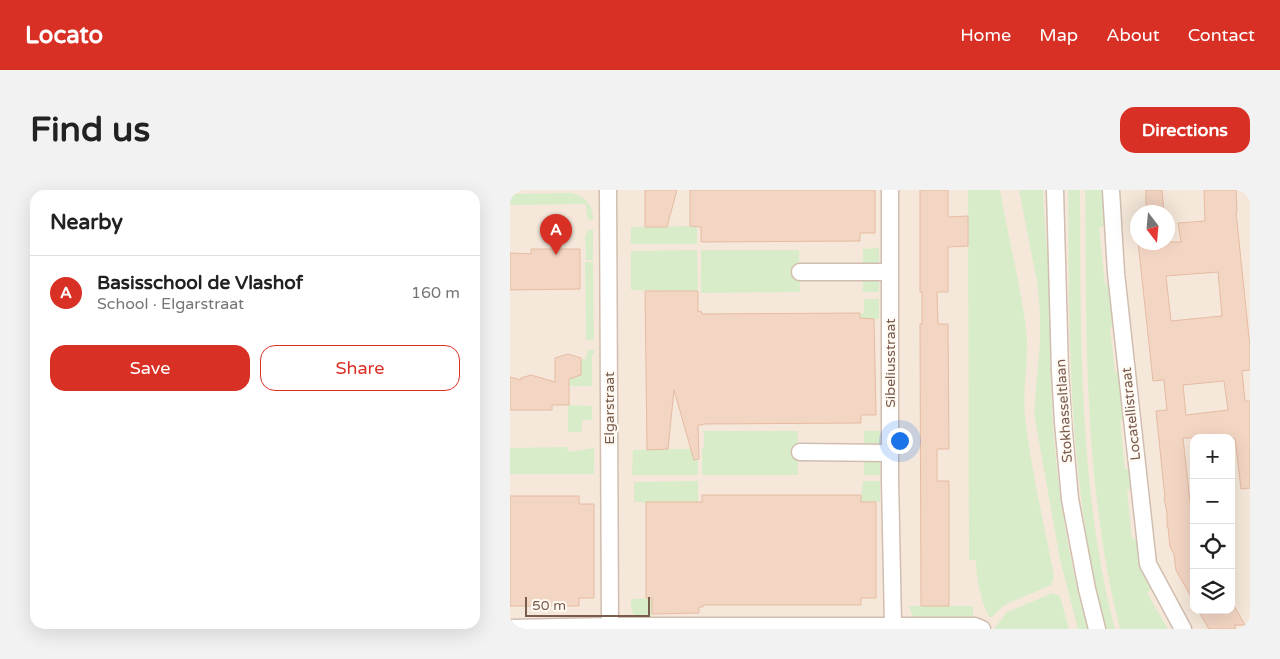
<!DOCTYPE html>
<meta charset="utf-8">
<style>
body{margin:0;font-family:"Varela Round",sans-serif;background:#f2f2f2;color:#222}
.controls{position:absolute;right:15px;bottom:15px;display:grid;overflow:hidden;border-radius:10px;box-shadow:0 5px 20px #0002}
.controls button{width:45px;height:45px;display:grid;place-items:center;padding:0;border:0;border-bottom:1px solid #e0e0e0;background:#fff;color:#222;font:25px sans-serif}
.compass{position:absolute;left:620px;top:15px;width:45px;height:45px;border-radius:50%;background:#fff;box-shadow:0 5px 20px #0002;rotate:164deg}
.scale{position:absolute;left:15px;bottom:12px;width:125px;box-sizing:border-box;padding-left:5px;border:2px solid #7a5c4d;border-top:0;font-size:14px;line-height:18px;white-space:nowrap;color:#7a5c4d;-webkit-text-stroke:4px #fffaf3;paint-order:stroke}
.you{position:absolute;left:389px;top:250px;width:18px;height:18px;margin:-12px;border:4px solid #fff;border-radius:50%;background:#1a73e8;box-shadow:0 0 0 8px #1a73e833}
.badge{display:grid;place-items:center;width:32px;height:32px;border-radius:50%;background:#d93025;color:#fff;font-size:16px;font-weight:700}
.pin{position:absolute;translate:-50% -41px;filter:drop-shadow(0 1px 2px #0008)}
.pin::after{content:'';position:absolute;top:26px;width:18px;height:15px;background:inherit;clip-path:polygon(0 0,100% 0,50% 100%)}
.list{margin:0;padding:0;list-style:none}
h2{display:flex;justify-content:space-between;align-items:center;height:65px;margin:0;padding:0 20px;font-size:21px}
h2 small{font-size:16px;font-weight:400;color:#767676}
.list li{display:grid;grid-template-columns:32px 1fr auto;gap:15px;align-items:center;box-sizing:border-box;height:75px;padding:0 20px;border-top:1px solid #e0e0e0}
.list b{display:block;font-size:19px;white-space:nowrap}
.list p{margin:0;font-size:16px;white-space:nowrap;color:#767676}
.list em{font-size:16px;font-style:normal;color:#767676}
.actions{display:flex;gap:10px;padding:15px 20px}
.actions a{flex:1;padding:11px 0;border:1px solid #d93025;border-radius:15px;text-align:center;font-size:18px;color:#d93025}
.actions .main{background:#d93025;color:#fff}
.icon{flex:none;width:28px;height:28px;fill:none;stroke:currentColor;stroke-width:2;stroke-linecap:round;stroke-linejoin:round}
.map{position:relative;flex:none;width:740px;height:439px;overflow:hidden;border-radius:15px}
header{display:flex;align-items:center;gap:30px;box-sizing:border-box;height:70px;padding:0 25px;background:#d93025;color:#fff}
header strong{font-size:24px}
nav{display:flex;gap:28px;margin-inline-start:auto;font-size:18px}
.intro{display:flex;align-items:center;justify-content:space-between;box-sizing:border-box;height:120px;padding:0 30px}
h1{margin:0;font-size:35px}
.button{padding:12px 22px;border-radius:15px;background:#d93025;color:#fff;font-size:18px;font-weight:700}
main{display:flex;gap:30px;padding:0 30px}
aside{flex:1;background:#fff;border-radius:15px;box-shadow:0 5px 20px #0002}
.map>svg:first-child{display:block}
.residential{fill:#f5e8da;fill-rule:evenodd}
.green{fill:#d8ecc9}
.building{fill:#f3d5c3;stroke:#e6bba3;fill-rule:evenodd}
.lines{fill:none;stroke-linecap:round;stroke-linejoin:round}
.minor-casing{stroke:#d1beb0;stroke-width:19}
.minor{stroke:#fff;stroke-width:16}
.labels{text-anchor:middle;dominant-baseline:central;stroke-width:4.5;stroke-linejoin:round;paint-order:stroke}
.street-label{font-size:14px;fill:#7a5c4d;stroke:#fffaf3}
</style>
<header>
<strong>Locato</strong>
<nav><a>Home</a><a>Map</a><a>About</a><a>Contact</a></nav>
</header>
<div class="intro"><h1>Find us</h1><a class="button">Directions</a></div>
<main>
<aside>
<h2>Nearby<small></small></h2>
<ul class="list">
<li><span class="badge">A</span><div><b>Basisschool de Vlashof</b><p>School · Elgarstraat</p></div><em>160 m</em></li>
</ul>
<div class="actions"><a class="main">Save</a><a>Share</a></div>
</aside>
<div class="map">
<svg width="740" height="439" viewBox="0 0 740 439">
<rect width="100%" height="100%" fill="#fdf6ec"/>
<path class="residential" d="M0,0h740v439h-740zM628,22h30v30h-30zM684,248h37v172h-37z"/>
<path class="green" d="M458,0h32c8,46 20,92 26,138 4,30 -4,59 -1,88 6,54 19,107 29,160l-3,9 -47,20 -12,12h-3c-8,-17 -13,-37 -13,-57h-7z
M509,0h24c1,35 6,70 7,106 1,27 0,55 1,83 2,84 14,169 37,250h-10l-18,-69 -26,-147 6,-71v-30l-3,-30z
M558,0h12c1,145 -2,298 35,439h-9c-38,-143 -37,-292 -38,-439z
M575,0h20l1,36 -7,1 6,57 7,-1 4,43 -6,1 5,46h6l5,47h-6l5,49h6l3,20 -7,1 5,49h7l5,34 8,16 -5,4 21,36h-48c-36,-142 -34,-293 -35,-439z
M62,3c15,5 21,12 21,27h-4l-2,-3 -1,-13 -76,1v-11z
M187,36v18h-66v-17z
M83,39v31h-7l-1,-25 4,-5z
M369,58v16h-16v-15z
M187,60l1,41 -67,-1v-39z
M191,60h98l1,42 -99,1z
M75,72h8l1,78h-8z
M353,87h16v15h-16z
M354,109h15v20l-19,-1v-4l4,-1z
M78,160h6v4l-2,1v31h-23v-7l12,-4v-16h5z
M58,215l24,1v12l2,2h-12v12h-14z
M192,241h96v44h-96v-27l2,-1v-14z
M354,241h16v15l-16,1z
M57,257l2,5 25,-4v26h-84v-26z
M157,259h31v26h-66l1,-25z
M354,269h16v16h-16z
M188,291v22l-64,-1v-20z
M353,291h17v21l-19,-1z
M543,403l7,3 9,33h-75l13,-17z
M142,408v19c-18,0 -21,1 -21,-18z
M399,416h64v11h-60z"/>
<path class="building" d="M135,0h32l-10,37h-22z
M180,0h185v43h-15v8l-159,1v-15l-11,-1z
M410,0h28v27l20,-1v30l-20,1v45h-11l1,32h10l1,125h-12v32h12v125h-28l-1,-282h2v-32h-2z
M636,0h16l2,22h-18z
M694,0h32l1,22h-1l14,135v23l-8,1 3,30h5v87l-9,1 -6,-51h-52l11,100v64l-18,-32 -2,-16 -4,-7 -2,-20h-1v-14l-3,-15h1l-9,-87 11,-1 -2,-18 -1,-12 -11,1 -15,-139h43l-3,-19 27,-2zM708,82l4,44 -51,5 -5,-45zM714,191l4,29 -42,5 -3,-30z
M21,59h49v40l-70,1v-37l21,1z
M135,101h53v20l4,1v2l158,-1v5l14,1 2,96h-15v8l-158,1v1h-5l1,34 -5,1 -20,-70 -6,59 -21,1z
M58,164l13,4v17l-12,4v26h-17v5h-42v-33l11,3v-2l10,-3 24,7v-24z
M192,305h159v7h15v96h-15v7h-158v2h-4v6l-47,1v-16h-6v-96h56z
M0,306h69v8h15v94h-15v8h-69z
M723,414l12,21h-11l2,4h-27l-11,-19h33v-5z"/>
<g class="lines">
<defs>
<path id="minor" d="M98,0l2,436
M380,0v289l3,146
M545,0l5,181 3,51 7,77 17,90 10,40
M601,0l5,83 32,291 35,65
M290,82h90
M290,262l90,1
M0,438l100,-2h365l7,3"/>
</defs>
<use href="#minor" class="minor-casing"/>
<use href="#minor" class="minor"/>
</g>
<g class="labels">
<g class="street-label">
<text transform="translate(380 173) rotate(-90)">Sibeliusstraat</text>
<text transform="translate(99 218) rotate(-90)">Elgarstraat</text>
<text transform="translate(554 221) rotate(-94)">Stokhasseltlaan</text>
<text transform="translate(621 224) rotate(-96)">Locatellistraat</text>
</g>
</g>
</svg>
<div class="controls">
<button>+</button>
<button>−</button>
<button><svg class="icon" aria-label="locate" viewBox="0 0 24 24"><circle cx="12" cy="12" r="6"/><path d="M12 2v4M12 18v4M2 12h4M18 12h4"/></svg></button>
<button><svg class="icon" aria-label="layers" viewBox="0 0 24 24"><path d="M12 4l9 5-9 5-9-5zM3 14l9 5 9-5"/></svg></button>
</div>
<svg class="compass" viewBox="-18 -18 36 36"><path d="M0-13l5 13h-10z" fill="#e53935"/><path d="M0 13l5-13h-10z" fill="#767676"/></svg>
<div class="scale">50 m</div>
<div class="you"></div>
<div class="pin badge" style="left:46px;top:65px">A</div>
</div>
</main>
